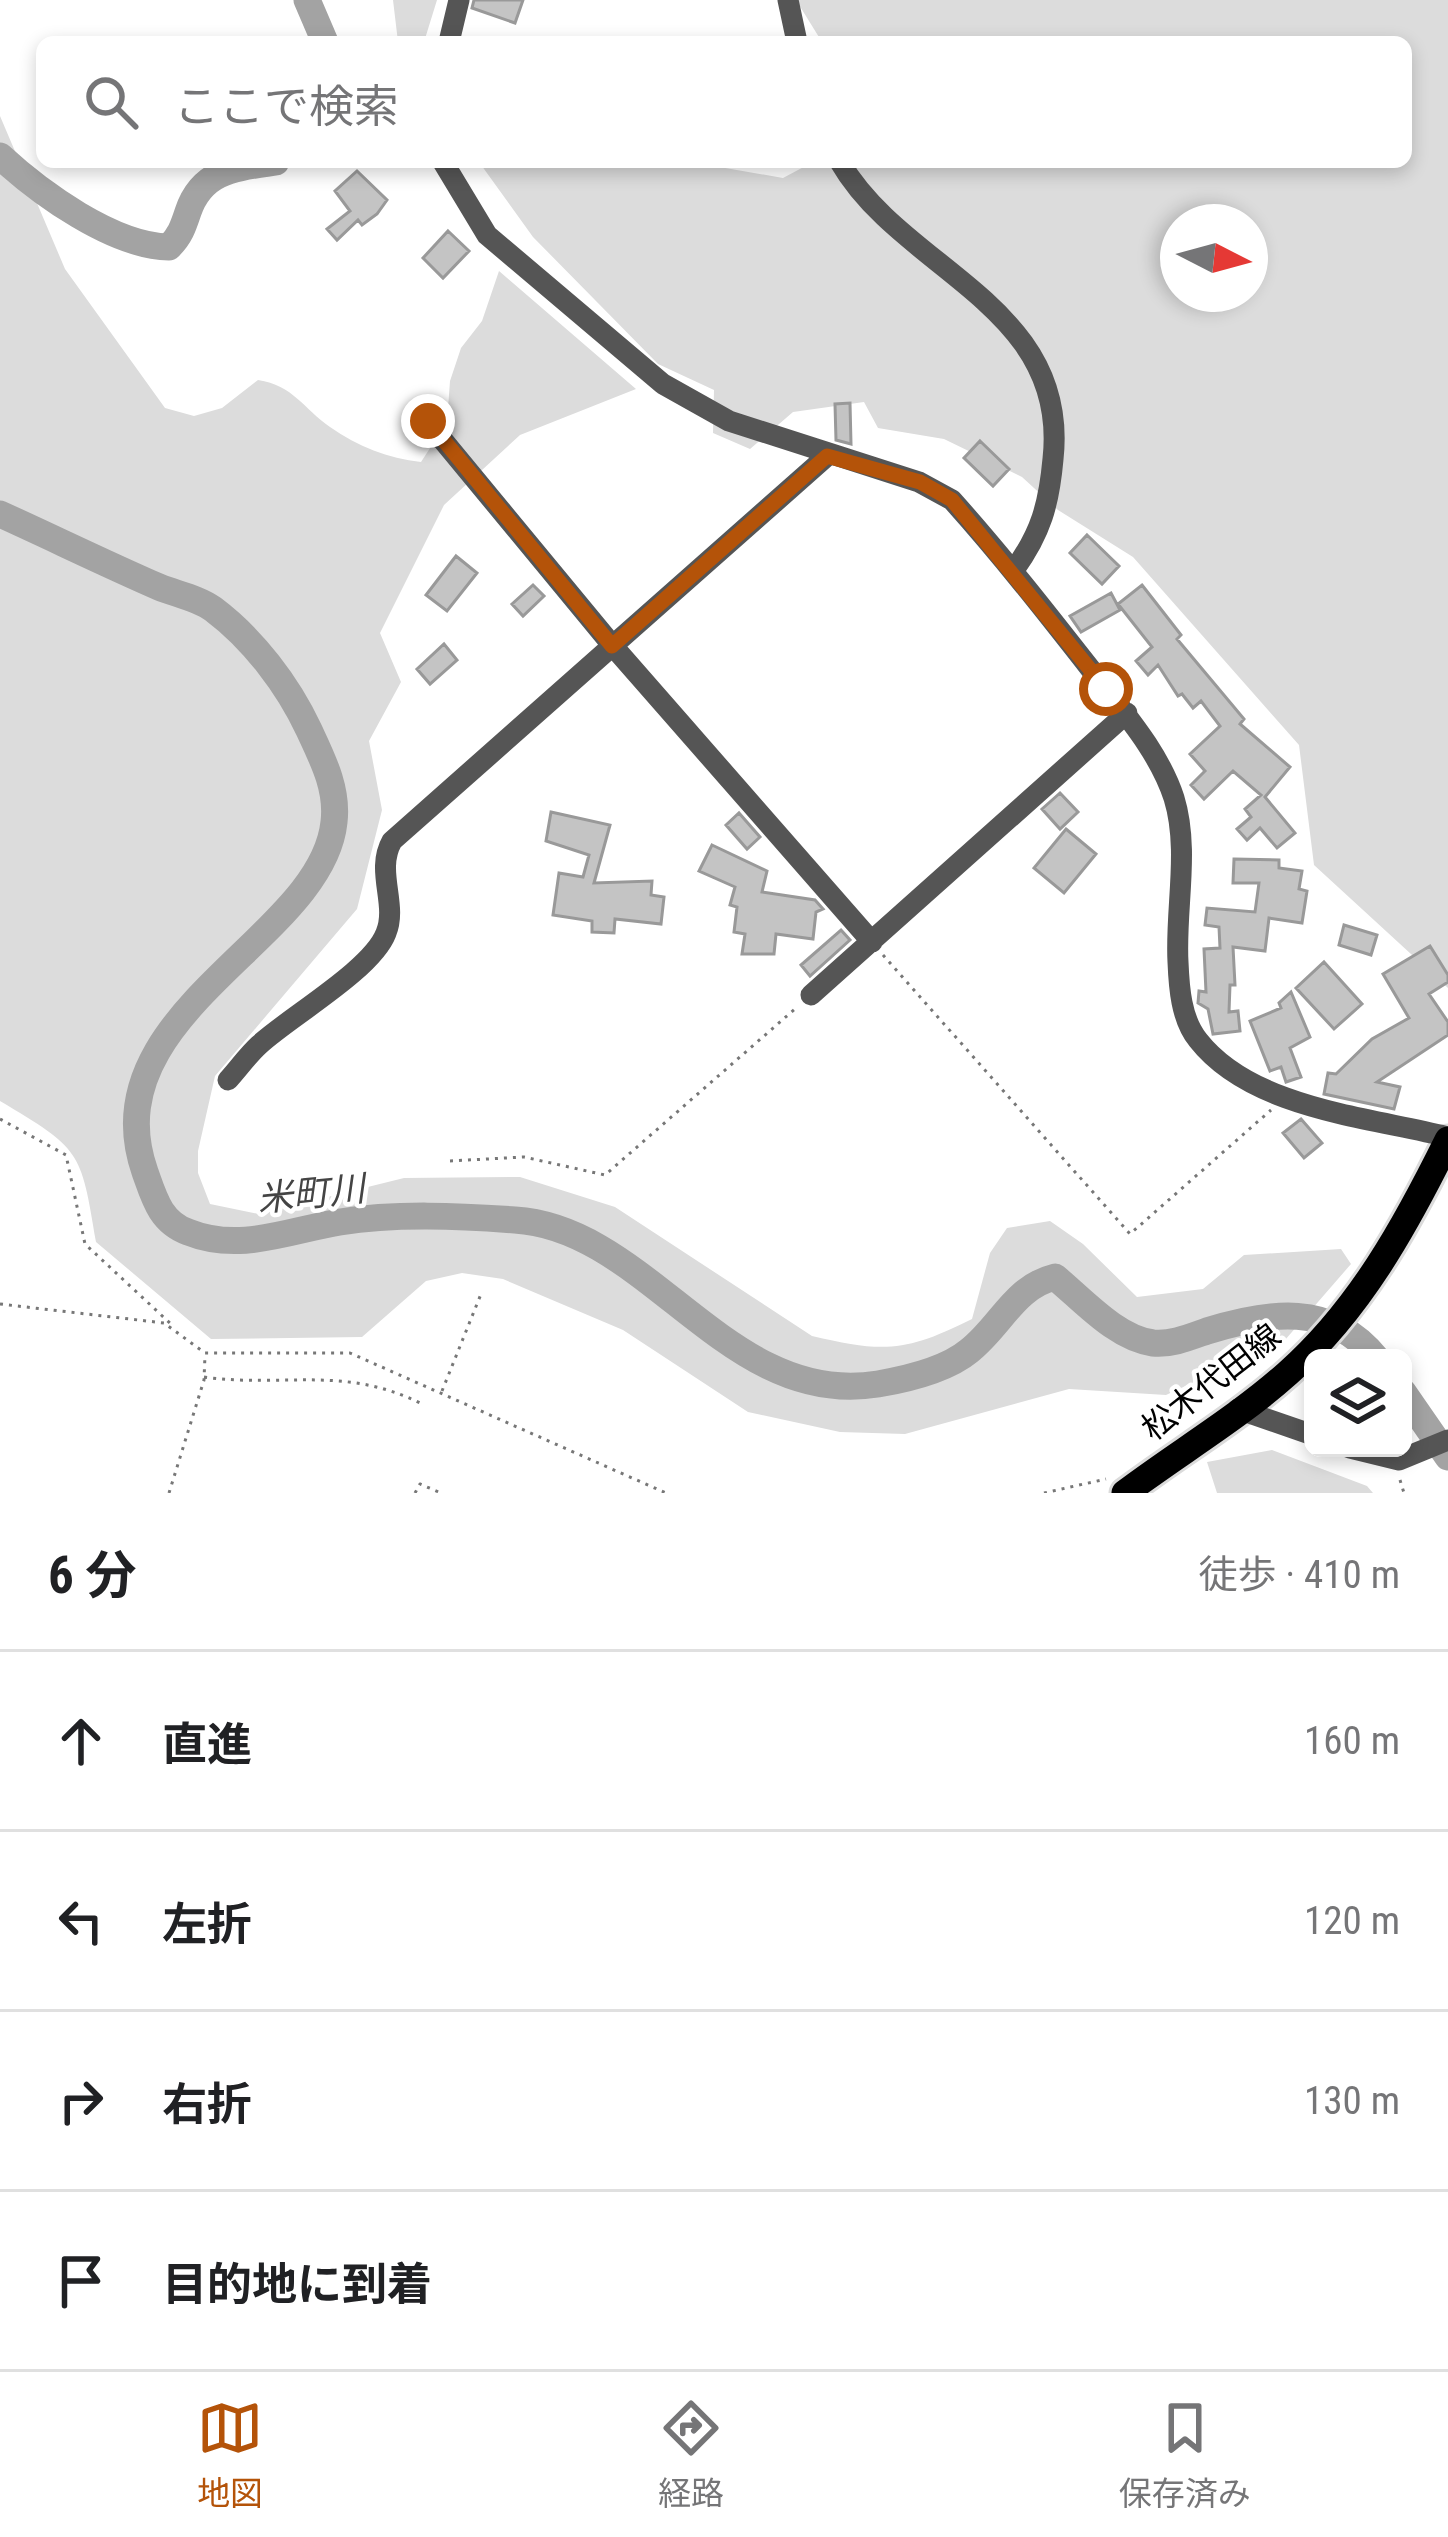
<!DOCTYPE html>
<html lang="ja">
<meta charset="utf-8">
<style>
body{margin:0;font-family:"Roboto Condensed","Noto Sans JP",sans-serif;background:#f6f6f6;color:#202124}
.controls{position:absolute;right:36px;bottom:36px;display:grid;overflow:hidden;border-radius:18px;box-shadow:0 6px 18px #0003}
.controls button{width:108px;height:108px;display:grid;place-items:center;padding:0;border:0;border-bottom:3px solid #e0e0e0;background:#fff;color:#202124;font:60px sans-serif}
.compass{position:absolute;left:1160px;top:204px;width:108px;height:108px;border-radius:50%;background:#fff;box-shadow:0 6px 18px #0003;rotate:96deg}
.stop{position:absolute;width:36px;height:36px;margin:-27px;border:9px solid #b45309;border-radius:50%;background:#fff}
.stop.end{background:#b45309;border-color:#fff;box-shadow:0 3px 12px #0008}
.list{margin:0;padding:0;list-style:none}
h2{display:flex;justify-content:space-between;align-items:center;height:156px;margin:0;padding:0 48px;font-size:51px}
h2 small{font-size:39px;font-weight:400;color:#757577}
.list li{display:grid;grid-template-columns:78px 1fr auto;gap:36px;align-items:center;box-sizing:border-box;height:180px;padding:0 48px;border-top:3px solid #e0e0e0}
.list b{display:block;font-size:45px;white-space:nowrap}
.list em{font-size:39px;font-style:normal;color:#757577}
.icon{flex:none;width:66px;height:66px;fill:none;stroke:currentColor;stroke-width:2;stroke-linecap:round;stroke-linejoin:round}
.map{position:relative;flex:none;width:1448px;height:1493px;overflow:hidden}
.search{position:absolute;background:#fff;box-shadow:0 6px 18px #0003;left:36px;right:36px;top:36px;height:132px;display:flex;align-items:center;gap:30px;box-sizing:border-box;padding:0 42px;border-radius:18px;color:#757577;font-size:45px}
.sheet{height:876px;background:#fff}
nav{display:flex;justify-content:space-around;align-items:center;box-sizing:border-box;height:168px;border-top:3px solid #e0e0e0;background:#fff;font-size:33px;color:#757577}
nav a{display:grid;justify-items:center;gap:6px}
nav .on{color:#b45309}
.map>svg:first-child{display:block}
.green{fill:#dcdcdc;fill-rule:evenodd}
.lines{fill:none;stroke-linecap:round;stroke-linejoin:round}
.river{stroke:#a3a3a3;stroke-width:27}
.building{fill:#c4c4c4;stroke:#999;stroke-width:3}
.major-casing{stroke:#dbdbdb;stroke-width:33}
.path{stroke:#777;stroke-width:3;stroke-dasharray:3 6;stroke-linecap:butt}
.minor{stroke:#555;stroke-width:21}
.major{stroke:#000;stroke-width:27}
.route{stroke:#b45309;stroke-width:15}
.labels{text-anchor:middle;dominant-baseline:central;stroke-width:9;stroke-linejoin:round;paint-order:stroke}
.street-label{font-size:33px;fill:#000;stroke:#fff}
.water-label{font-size:36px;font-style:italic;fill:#444;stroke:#fff}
</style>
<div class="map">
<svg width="1448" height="1493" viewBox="0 0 1448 1493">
<rect width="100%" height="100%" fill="#fff"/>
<path class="green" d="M393,0h44l-13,42h-26z
M796,0h652v988l-134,-123 -15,-120 -166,-188 -75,-47 -36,-33 -78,-38 -66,-11 -14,-26 -71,10 -43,37 -37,-16 1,-43 -56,-26 -125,-127 -54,-75h212l92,16 30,-16h593v-120h-584zM1178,222h72v72h-72z
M0,116l65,153 100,139 29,8 28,-8 36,-28c35,5 46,29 72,47 28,20 58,31 91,35l26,-40 3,-41 11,-33 21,-27 17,-50 137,118 -116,46 -76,70 -64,128 21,49 -32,59 13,69 -25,99 -142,167 -17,75v22l12,31 49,10 145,-36 116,-1 95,30 197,129c72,17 94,16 160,-17l18,-66 17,-25 43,-7 33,23 54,53 66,-8 41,-34 97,-6 10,15 -66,76 -119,55 -97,-6 -164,45 -65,-2 -92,-20 -125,-82 -120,-51 -41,-6 -36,8 -64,56 -151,2 -115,-97c-15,-93 -16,-93 -96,-141z
M1272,1450l95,36 6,7h-156l-10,-31z"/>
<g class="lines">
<path class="river" d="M307,0l18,42
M0,156c40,37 113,90 169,91 11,-11 14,-20 19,-35 14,-42 47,-44 88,-50
M0,514c53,24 106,50 159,73 17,7 39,11 54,22 40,30 75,76 96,121 14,30 29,59 25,92 -12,118 -245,191 -189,350 9,25 15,50 43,60 52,21 102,-2 152,-10 55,-9 120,-6 175,-2 134,8 213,189 363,164 29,-5 68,-14 91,-33 32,-25 45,-64 86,-74 28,23 61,61 98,66 18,2 37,-6 54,-12 61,-19 124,-29 169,27
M1403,1392l45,65"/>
</g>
<path class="building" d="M474,0h49l-8,23 -43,-15z
M357,171l30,29 -10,14 -15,11 -4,-5 -21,20 -10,-11 23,-18 -15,-20z
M448,231l21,20 -26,27 -20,-20z
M850,403l1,41 -15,-4 -1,-36z
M980,441l29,28 -16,17 -29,-28z
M1087,535l32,31 -17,18 -32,-31z
M456,556l21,17 -30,38 -21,-16z
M533,585l11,11 -21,20 -11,-12z
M1142,585l39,50 -4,4 67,80 -4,5 50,43 -25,30 30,36 -18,15 -17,-20 -13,12 -10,-11 14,-12 -6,-8 16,-14 -28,-24 -29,28 -13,-14 14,-14 -15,-17 30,-28 -19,-25 -8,7 -11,-14 -4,2 -20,-31 -10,10 -12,-14 16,-14 -34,-43z
M1111,593l9,17 -39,22 -11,-16z
M444,644l13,16 -27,24 -13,-15z
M1060,793l18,19 -18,17 -18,-20z
M551,812l59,13 -16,58 58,-2 -1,14 13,2 -3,27 -46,-5 -1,14 -22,-1v-11l-39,-6 6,-42 24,4 6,-22 -43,-14z
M739,813l21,24 -13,12 -21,-24z
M1066,829l30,25 -32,39 -30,-25z
M712,845l55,26 -5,21 53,8 8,9 -7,3 -3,27 -37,-5 -2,20h-32l3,-20 -11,-2 3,-25 -7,-2 5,-18 -36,-16z
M1234,859l45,1v8l23,3 -3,18 8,2 -5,32 -33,-5 -4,33 -32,-4 2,38h-5l-1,27 9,-1 2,20 -27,3 -5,-25 -10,-6 1,-12 7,1 -2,-43 16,-1 -1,-21 -14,-2 2,-17 48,4 4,-29h-26z
M1344,925l33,10 -6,20 -32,-10z
M841,930l9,10 -40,36 -9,-11z
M1430,946l18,29v7l-19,12 19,28v13l-71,47 23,5 -6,22 -70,-15 4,-21 8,1 36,-35 37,-21 -26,-44z
M1324,962l38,42 -28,25 -38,-41z
M1291,992l19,45 -20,11 11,29 -15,5 -5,-15 -11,4 -20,-50 31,-13 -2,-5z
M1301,1119l21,24 -18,15 -21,-25z"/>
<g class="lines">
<defs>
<path id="major" d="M1125,1493c53,-40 114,-76 163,-120 72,-64 118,-148 160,-233"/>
</defs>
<use href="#major" class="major-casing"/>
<path class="path" d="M883,955l247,279 141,-124
M0,1119l66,36 19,89 87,81
M450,1161l74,-4 81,18 191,-167
M0,1304l164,19 41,30h145l316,140
M204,1377c79,11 139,-12 216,26
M442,1391l39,-97
M1400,1480l4,13
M169,1493l35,-113 1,-25
M415,1493l5,-9 21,9
M1044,1493l62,-14"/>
<path class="minor" d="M788,0l9,42
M449,42l10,-42
M443,162l44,73 176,149 66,37 190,61 33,18c51,57 97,116 144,176 29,38 63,76 78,122 16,52 1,111 4,164 1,25 3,57 20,78 54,69 171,77 250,97
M840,162c63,109 230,143 213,297 -4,45 -12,74 -39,111
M427,421l185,224 260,297
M811,995l316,-282
M228,1080c10,-11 20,-25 31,-35 30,-28 113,-75 127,-112 12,-29 -11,-62 6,-92l435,-385
M1238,1409l75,26
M1350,1448l49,12 49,-20"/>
<use href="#major" class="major"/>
</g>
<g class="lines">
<path class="route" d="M428,421l184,225 215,-190 93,26 32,18 154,189"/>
</g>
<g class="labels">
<g class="street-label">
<text transform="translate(1211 1382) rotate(-38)">松木代田線</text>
</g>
<g class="water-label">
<text transform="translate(311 1194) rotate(-6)">米町川</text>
</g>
</g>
</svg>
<div class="controls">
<button><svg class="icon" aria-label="layers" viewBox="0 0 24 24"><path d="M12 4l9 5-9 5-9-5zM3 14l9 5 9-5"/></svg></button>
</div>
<svg class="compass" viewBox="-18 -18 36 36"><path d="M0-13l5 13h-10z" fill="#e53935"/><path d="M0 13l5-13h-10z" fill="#757577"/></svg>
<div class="stop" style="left:1106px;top:689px"></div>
<div class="stop end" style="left:428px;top:421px"></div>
<div class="search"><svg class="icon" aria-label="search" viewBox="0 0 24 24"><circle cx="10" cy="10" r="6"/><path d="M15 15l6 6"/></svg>ここで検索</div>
</div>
<section class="sheet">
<h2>6 分<small>徒歩 · 410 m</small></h2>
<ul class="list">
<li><svg class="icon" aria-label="ahead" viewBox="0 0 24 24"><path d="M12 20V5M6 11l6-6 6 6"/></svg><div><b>直進</b></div><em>160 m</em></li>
<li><svg class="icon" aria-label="left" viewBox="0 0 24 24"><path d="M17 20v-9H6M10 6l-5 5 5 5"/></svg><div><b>左折</b></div><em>120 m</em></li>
<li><svg class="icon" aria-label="right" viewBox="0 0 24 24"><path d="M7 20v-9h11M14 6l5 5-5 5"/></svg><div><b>右折</b></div><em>130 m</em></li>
<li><svg class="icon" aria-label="arrive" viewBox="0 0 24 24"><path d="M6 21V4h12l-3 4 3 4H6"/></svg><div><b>目的地に到着</b></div></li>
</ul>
</section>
<nav>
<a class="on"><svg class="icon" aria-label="map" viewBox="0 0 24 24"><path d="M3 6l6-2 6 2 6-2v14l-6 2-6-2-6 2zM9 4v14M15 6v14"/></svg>地図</a>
<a><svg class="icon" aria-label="directions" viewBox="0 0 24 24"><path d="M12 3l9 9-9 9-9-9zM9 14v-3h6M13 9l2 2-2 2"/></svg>経路</a>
<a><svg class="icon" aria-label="saved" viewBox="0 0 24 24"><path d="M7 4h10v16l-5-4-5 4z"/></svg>保存済み</a>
</nav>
